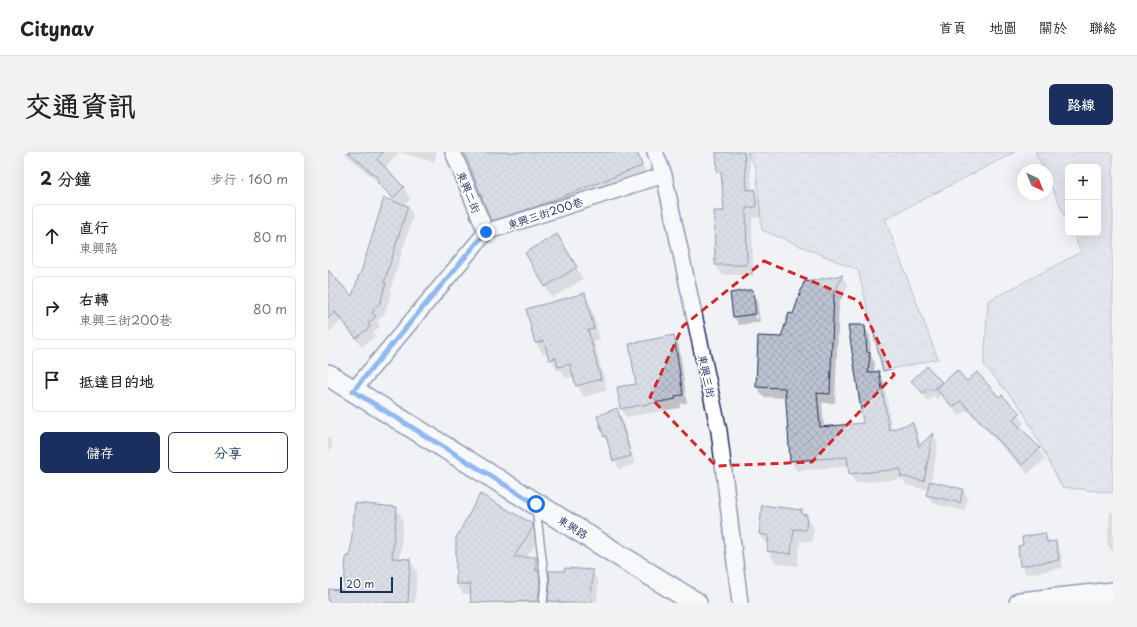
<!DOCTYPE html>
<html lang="zh-TW">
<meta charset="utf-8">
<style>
body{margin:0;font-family:"Playpen Sans","LXGW WenKai TC",sans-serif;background:#f2f2f2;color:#222}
.controls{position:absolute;right:12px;top:12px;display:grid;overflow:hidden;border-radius:6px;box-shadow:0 4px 16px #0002}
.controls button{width:36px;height:36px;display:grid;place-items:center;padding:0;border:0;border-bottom:1px solid #e0e0e0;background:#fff;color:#222;font:20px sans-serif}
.compass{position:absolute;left:689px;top:12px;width:36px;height:36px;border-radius:50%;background:#fff;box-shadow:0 4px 16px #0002;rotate:137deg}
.scale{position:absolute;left:12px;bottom:10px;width:53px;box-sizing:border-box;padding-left:4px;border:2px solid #1b2f5e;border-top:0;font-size:11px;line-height:14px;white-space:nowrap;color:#1b2f5e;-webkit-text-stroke:3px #fff;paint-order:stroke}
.stop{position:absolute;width:12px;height:12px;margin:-9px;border:3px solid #1a73e8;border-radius:50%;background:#fff}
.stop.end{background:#1a73e8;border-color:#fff;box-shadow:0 1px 4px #0008}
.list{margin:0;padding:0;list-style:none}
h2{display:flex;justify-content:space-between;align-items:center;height:52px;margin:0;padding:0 16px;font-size:17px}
h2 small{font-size:13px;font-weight:400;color:#767676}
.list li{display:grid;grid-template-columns:26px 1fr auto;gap:12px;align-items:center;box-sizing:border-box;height:64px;margin:0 8px 8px;padding:0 8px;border:1px solid #e0e0e0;border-radius:6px}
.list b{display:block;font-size:15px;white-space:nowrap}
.list p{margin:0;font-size:13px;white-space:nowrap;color:#767676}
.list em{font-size:13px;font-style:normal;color:#767676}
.actions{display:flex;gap:8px;padding:12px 16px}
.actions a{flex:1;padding:9px 0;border:1px solid #1b2f5e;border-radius:6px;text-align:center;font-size:14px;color:#1b2f5e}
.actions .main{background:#1b2f5e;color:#fff}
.icon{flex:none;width:22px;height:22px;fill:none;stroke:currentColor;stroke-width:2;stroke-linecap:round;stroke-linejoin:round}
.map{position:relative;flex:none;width:785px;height:451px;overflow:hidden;border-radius:6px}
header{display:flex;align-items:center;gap:24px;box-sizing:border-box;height:56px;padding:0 20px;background:#fff;border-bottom:1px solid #e0e0e0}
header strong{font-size:19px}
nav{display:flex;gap:22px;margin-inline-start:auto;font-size:14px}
.intro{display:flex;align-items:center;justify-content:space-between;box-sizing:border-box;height:96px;padding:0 24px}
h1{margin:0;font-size:28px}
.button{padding:10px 18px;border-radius:6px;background:#1b2f5e;color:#fff;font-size:14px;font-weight:700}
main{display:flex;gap:24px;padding:0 24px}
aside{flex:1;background:#fff;border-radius:6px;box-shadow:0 4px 16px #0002}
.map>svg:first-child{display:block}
.forest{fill:url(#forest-crowns);stroke:#76829e}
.shadow{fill:#0003;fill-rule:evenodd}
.building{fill:url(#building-cross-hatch);stroke:#1b2f5e}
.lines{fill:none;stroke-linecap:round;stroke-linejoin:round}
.lane-casing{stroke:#1b2f5e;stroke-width:10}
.street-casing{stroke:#1b2f5e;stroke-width:18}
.secondary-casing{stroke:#1b2f5e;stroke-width:24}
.lane{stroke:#fff;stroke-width:7}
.street{stroke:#fff;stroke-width:15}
.secondary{stroke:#fff;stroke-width:21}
.route{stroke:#1a73e8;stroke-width:5}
.marked{fill:none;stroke:#d62828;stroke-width:3;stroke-dasharray:8 5;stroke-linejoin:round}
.labels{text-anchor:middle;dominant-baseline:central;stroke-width:3.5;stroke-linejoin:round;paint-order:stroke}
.street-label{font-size:11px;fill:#1b2f5e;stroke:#fff}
</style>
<header>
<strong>Citynav</strong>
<nav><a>首頁</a><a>地圖</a><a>關於</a><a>聯絡</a></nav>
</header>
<div class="intro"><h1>交通資訊</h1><a class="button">路線</a></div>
<main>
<aside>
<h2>2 分鐘<small>步行 · 160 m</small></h2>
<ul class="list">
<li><svg class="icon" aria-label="ahead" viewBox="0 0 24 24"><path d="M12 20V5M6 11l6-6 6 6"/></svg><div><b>直行</b><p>東興路</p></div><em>80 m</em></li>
<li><svg class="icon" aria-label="right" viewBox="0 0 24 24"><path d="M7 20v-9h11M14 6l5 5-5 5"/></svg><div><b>右轉</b><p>東興三街200巷</p></div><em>80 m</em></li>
<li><svg class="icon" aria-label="arrive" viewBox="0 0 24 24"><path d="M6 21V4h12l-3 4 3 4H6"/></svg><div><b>抵達目的地</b></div></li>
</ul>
<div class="actions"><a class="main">儲存</a><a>分享</a></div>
</aside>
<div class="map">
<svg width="785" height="451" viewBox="0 0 785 451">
<defs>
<pattern id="forest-crowns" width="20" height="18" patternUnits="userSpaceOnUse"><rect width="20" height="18" fill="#d2d6df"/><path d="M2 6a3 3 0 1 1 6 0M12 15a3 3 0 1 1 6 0" fill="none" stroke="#b4b8c2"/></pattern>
<pattern id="building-cross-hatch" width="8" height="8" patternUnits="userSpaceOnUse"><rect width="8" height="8" fill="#bcc2d0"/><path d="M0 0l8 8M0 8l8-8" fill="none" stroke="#a1a7b5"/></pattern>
</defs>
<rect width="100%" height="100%" fill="#f1f2f5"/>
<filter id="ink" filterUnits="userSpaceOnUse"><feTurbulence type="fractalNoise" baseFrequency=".025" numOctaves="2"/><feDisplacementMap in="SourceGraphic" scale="8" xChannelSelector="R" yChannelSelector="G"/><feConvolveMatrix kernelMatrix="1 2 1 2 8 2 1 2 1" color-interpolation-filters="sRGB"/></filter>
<g filter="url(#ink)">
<path class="forest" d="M419,0h268l-130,67 53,140 -55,12 -25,-101 -96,-40 -6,-62z
M707,0h78v341l-51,-6 -40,-78 -38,-44 4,-64 93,-49 -8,-19h25v-66h-30v56l-21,-46v-7h-3z"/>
<path class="shadow" d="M15,0h94l-3,10 -35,-10 -14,16 19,20 6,11 -6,6 4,1 5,10 -23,75 1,2 -6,20 -8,8 3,5 -7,7 2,3 -13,11 -21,-26 -13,12v-61l25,25 41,-95 -13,-17z
M137,0h173l10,27 -148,54 -8,-13z
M389,0h32l3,39 2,-1 6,11 1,16 -9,1 1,57h-31l-6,-10 -1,-53h10l-2,-32 -5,-9z
M229,83l26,44 -31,19 -26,-44z
M514,124l6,10 -9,17 -4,100h-13l2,24 40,-3v-98l6,10 1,20 4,7 -1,10 5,-1 5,10 8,48 20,-6 6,10 3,12 12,-11 5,9 -7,38 32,8 5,8 -4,13 -32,-8 -5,-8 2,-5 -23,-5 -3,-6 -48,4 -5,-10 -1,-7 -52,5 -6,-10 -5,-63 -23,-1 -6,-10 2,-50 22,1 13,-23 11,-33z
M424,139l5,8 3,23 -21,3 -5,-8 -3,-23zM425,146h2l3,21h-2z
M256,142l7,12 9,34 -6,2 13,48 -23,7 -7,-12 -2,-9 -9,2 -5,-8 -4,1 -9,-18 -5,1 -7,-11 -8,-33z
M346,185l5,8 8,58 -7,1v4l-54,9 -5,-8z
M585,229l28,2 1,2 24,-3 33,17 20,15 5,10 -4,4 19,21 6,10 -17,15 -61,-64 -8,6 -18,-21 -4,4 -3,-3 -6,5z
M289,258l5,8 13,46 -16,5 -14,-33z
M0,285l5,8 -5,8z
M68,356l7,12 -3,39 10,1 7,12 -2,31h-87v-13l17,1 6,-34z
M474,359l2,4 3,1 7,12 -2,14 -12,-1 -3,25 -22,-3 -7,-12v-4l-8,-13z
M782,360h3v41l-6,-9z
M204,372l7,14 -13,20h10l6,10 2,35h-72v-9h-9l-6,-10z
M717,382l5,9 5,-1 5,8 3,18 -37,6 -5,-9 3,-19z
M264,418l6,11 -1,22h-48l2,-19z"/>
<path class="building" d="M20,0h35l-6,7 27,28 -11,11 -16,-16 3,-2z
M136,0h173l5,14 -107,41 -44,14z
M388,0h28l3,38 8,-1 1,18 -10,1 1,57h-32l-1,-54h10l-3,-40 -4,1z
M56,46l24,8 -24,77h2l-6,20 -8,9 4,5 -8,6 2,4 -14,11 -21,-26 -7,7v-49l24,26 7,-21h1z
M229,82l20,33 -32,20 -20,-34z
M515,123l-9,18 -4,101 -13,-1 3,34 43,-4 -15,-98h17l2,27 3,1 -2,20 11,-2 10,59 24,-7 6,23 14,-13 -9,48 -24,-5 1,-7 -52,5 -2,-17 -57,4 -5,-73 -29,-1 2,-51 23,1 8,-24 4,1 11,-32z
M420,138h5l3,24 -23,3 -3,-24z
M257,141l9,36 -6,1 13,49 -25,7 -6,-22 -12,3 -2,-9 -7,2 -5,-19 -9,2 -9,-34z
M346,183l9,60 -8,1 1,3 -56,10 -3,-22 19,-3 -7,-40z
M599,214l15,16 -10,9 -3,-3 -6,5 -12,-12z
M629,218l10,11 10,-9 22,25 3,-2 18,18 -7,7 27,28 -18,17 -61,-64 -8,6 -17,-18z
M289,256l14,48 -18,5 -7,-25 -2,1 -7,-21z
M602,329l33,8 -3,14 -34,-8z
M152,342l53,30v3l-19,30h22v14h3l1,12 -2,18 -67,2 -1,-19h-14v-46z
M27,351l42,4 -5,51 18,1 -2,44h-80v-14l16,1 2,-34h4z
M434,353l40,5v4l5,1 -1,15 -12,-1 -3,25 -24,-3 2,-15 -10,-2z
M717,381l2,9 9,-1 3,19 -39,6 -2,-20 5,-1 -1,-8z
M237,416l28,2 -2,33h-32v-2h-11l2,-17 -1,-13h15z"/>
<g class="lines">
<defs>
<path id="lane" d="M208,356l9,75 -2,20"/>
<path id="street" d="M125,0l33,80
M327,0l9,23 55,256 21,172
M25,239l133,-159 178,-57"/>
<path id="secondary" d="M0,223l368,228
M692,451l93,-10"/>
</defs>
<use href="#lane" class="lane-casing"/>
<use href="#street" class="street-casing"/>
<use href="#secondary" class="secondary-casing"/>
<use href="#lane" class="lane"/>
<use href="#street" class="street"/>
<use href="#secondary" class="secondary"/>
</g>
</g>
<g class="lines" filter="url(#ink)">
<path class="route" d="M158,80l-133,159 183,113"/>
</g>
<path d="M0 0H785V451H0ZM436,109l95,40 35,74 -82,87 -96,4 -66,-69 33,-71z" fill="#f1f2f5" fill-opacity=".55" fill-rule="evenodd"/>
<path class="marked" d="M436,109l95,40 35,74 -82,87 -96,4 -66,-69 33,-71z"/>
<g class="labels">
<g class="street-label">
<text transform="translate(141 40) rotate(68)">東興二街</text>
<text transform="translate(217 61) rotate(-18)">東興三街200巷</text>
<text transform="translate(379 224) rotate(78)">東興三街</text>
<text transform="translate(245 375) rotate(32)">東興路</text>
</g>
</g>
</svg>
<div class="controls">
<button>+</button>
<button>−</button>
</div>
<svg class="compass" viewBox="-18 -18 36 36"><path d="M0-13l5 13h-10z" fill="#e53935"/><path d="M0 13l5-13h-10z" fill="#767676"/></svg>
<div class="scale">20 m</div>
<div class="stop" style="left:208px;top:352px"></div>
<div class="stop end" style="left:158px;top:80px"></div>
</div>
</main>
